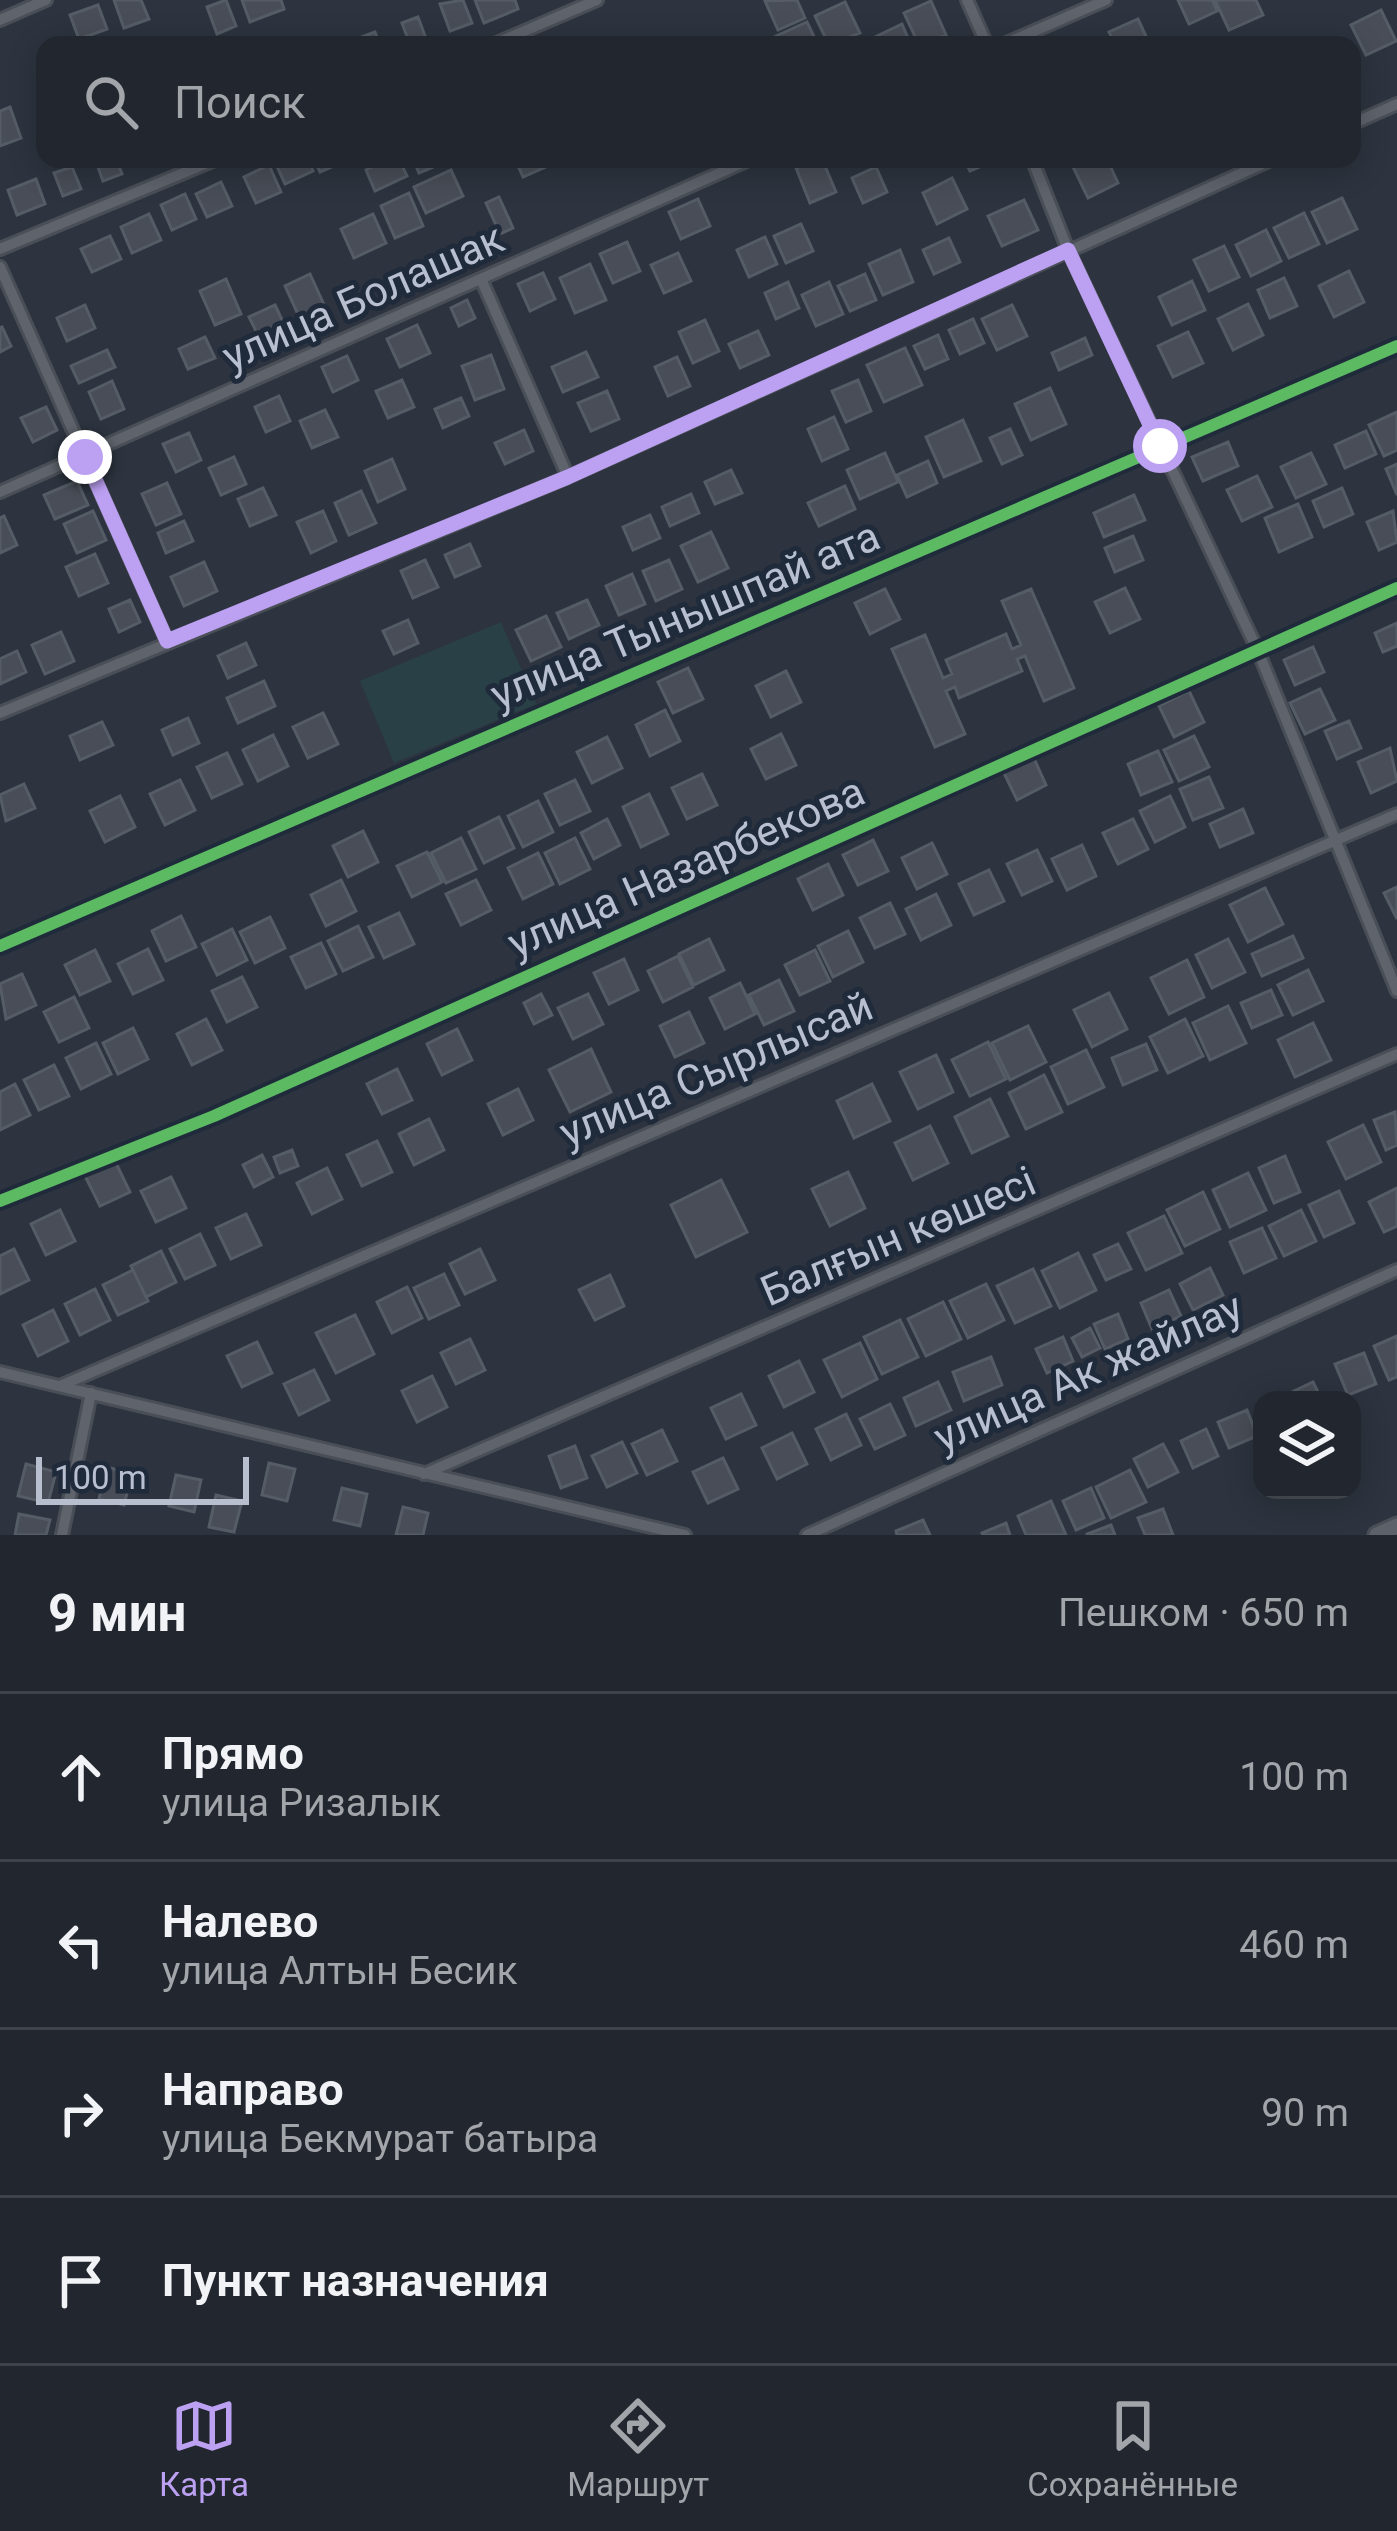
<!DOCTYPE html>
<html lang="ru">
<meta charset="utf-8">
<style>
body{margin:0;font-family:Roboto,sans-serif;background:#2a2f37;color:#f1f3f6}
.controls{position:absolute;right:36px;bottom:36px;display:grid;overflow:hidden;border-radius:24px;box-shadow:0 6px 30px #0003}
.controls button{width:108px;height:108px;display:grid;place-items:center;padding:0;border:0;border-bottom:3px solid #3f444b;background:#22272f;color:#f1f3f6;font:60px sans-serif}
.scale{position:absolute;left:36px;bottom:30px;width:213px;box-sizing:border-box;padding-left:12px;border:6px solid #b8c0cf;border-top:0;font-size:33px;line-height:42px;white-space:nowrap;color:#b8c0cf;-webkit-text-stroke:9px #1f2a3b;paint-order:stroke}
.stop{position:absolute;width:36px;height:36px;margin:-27px;border:9px solid #bca0f2;border-radius:50%;background:#fff}
.stop.end{background:#bca0f2;border-color:#fff;box-shadow:0 3px 12px #0008}
.list{margin:0;padding:0;list-style:none}
h2{display:flex;justify-content:space-between;align-items:center;height:156px;margin:0;padding:0 48px;font-size:51px}
h2 small{font-size:39px;font-weight:400;color:#a2a5aa}
.list li{display:grid;grid-template-columns:78px 1fr auto;gap:36px;align-items:center;box-sizing:border-box;height:168px;padding:0 48px;border-top:3px solid #3f444b}
.list b{display:block;font-size:45px;white-space:nowrap}
.list p{margin:0;font-size:39px;white-space:nowrap;color:#a2a5aa}
.list em{font-size:39px;font-style:normal;color:#a2a5aa}
.icon{flex:none;width:66px;height:66px;fill:none;stroke:currentColor;stroke-width:2;stroke-linecap:round;stroke-linejoin:round}
.map{position:relative;flex:none;width:1397px;height:1535px;overflow:hidden}
.search{position:absolute;background:#22272f;box-shadow:0 6px 30px #0003;left:36px;right:36px;top:36px;height:132px;display:flex;align-items:center;gap:30px;box-sizing:border-box;padding:0 42px;border-radius:24px;color:#a2a5aa;font-size:45px}
.sheet{height:828px;background:#22272f}
nav{display:flex;justify-content:space-around;align-items:center;box-sizing:border-box;height:168px;border-top:3px solid #3f444b;background:#22272f;font-size:33px;color:#a2a5aa}
nav a{display:grid;justify-items:center;gap:6px}
nav .on{color:#bca0f2}
.map>svg:first-child{display:block}
.green{fill:#294146}
.building{fill:#484d57;stroke:#555c66;stroke-width:3}
.lines{fill:none;stroke-linecap:round;stroke-linejoin:round}
.street-casing{stroke:#4a4f57;stroke-width:16}
.secondary-casing{stroke:#4a4f57;stroke-width:21}
.street{stroke:#5e636c;stroke-width:10}
.secondary{stroke:#5d626a;stroke-width:15}
.cycleway-casing{stroke:#1f2a3b;stroke-width:20}
.cycleway{stroke:#5cba63;stroke-width:12}
.route{stroke:#bca0f2;stroke-width:15}
.labels{text-anchor:middle;dominant-baseline:central;stroke-width:10;stroke-linejoin:round;paint-order:stroke}
.street-label{font-size:42px;fill:#b8c0cf;stroke:#1f2a3b}
</style>
<div class="map">
<svg width="1397" height="1535" viewBox="0 0 1397 1535">
<rect width="100%" height="100%" fill="#2d343f"/>
<path class="green" d="M501,622l35,82 -142,59 -34,-82z"/>
<path class="building" d="M114,0h27l8,19 -25,9z
M226,0l10,26 -19,8 -10,-27z
M242,0h39l3,9 -34,13z
M463,0l9,23 -22,8 -10,-27z
M475,0h40l3,9 -34,14z
M797,0l8,18 -27,12 -13,-29z
M1178,0h34l5,11 -28,13z
M1215,0h41l7,15 -34,15z
M931,1l15,34 -27,10 -15,-32z
M845,2l15,31 -31,12 -14,-29z
M98,5l9,24 -28,10 -9,-24z
M1381,10l15,31 -30,14 -15,-30z
M418,17l10,27 -18,1 -8,-22z
M1138,19l12,26h-35l-6,-13z
M807,22l11,23h-41l-3,-8z
M902,24l9,21h-35l-3,-7z
M375,32l5,13h-21l-3,-6z
M10,107l11,31 -21,8v-35z
M95,159h21l6,15 -19,7z
M282,159h26l5,12 -28,13 -10,-22z
M314,159h36l-30,13z
M390,159h9l8,17 -32,15 -9,-21z
M413,159h30l2,3 -26,11z
M515,159h32l3,6 -27,12z
M822,159l14,33 -26,11 -14,-35z
M964,159h34l-28,12z
M1090,159h17l11,24 -30,15 -15,-31z
M269,165l12,27 -25,11 -12,-26z
M72,167l9,22 -18,7 -9,-23z
M876,167l11,25 -24,11 -11,-25z
M451,170l12,26 -37,17 -12,-26z
M952,178l15,31 -30,15 -14,-31z
M36,179l9,25 -28,11 -9,-25z
M221,182l11,24 -25,11 -11,-23z
M409,193l14,33 -28,12 -14,-32z
M185,194l11,25 -24,11 -11,-25z
M499,197l14,31 -13,6 -14,-31z
M1342,198l15,31 -30,14 -15,-31z
M698,199l12,27 -29,13 -12,-27z
M1024,200l14,30 -36,16 -14,-30z
M1304,213l15,31 -30,14 -15,-30z
M149,214l12,26 -29,13 -11,-26z
M373,214l13,29 -32,15 -13,-29z
M801,224l12,27 -27,12 -12,-27z
M1266,230l15,31 -30,15 -15,-31z
M110,236l11,23 -29,13 -11,-23z
M765,237l12,27 -28,13 -12,-27z
M949,238l11,24 -26,12 -11,-24z
M627,242l13,29 -27,12 -13,-29z
M1224,246l15,31 -30,14 -15,-31z
M900,250l13,32 -30,13 -14,-31z
M678,253l13,28 -27,12 -13,-28z
M590,264l16,36 -31,13 -15,-35z
M1349,271l15,31 -30,15 -15,-31z
M543,273l12,26 -25,12 -12,-27z
M310,274l16,35 -25,12 -16,-35z
M865,274l11,26 -26,11 -12,-25z
M1284,278l13,28 -27,12 -12,-28z
M226,279l15,35 -26,11 -15,-34z
M1192,281l13,29 -33,15 -13,-28z
M788,282l11,26 -23,11 -11,-26z
M829,282l14,32 -27,12 -14,-31z
M467,300l8,18 -16,8 -8,-18z
M1248,304l15,31 -30,15 -15,-31z
M85,305l10,23 -28,13 -10,-23z
M275,305l9,19 -26,11 -9,-18z
M1012,305l15,31 -30,14 -15,-31z
M973,319l11,24 -24,11 -11,-24z
M705,320l14,31 -26,12 -14,-31z
M417,325l13,28 -30,14 -13,-28z
M2,327l9,19 -11,6v-24z
M758,331l11,24 -29,13 -11,-24z
M1188,332l15,31 -30,14 -15,-31z
M938,335l10,24 -23,10 -11,-23z
M205,337l10,21 -27,11 -9,-20z
M1085,338l7,17 -33,15 -7,-17z
M905,348l17,37 -38,17 -17,-37z
M107,350l8,17 -36,16 -8,-17z
M586,352l12,25 -35,15 -11,-25z
M491,355l13,34 -29,11 -13,-34z
M347,356l11,24 -25,12 -11,-25z
M677,357l13,29 -22,10 -13,-29z
M402,380l12,27 -26,11 -12,-27z
M858,380l13,31 -25,11 -14,-31z
M112,381l12,28 -23,10 -12,-27z
M1050,388l16,36 -35,16 -16,-36z
M607,391l12,28 -28,12 -13,-28z
M279,396l11,25 -24,11 -11,-25z
M461,398l8,18 -26,12 -8,-19z
M46,407l11,23 -24,12 -12,-24z
M325,410l13,27 -26,11 -12,-27z
M1397,412v38l-13,6 -15,-31z
M834,417l14,32 -26,12 -14,-32z
M963,420l18,41 -37,16 -18,-40z
M1010,429l12,26 -20,9 -12,-26z
M524,430l9,21 -28,13 -10,-21z
M1366,431l10,23 -31,14 -10,-23z
M189,433l12,27 -25,12 -13,-28z
M1228,442l10,24 -35,15 -11,-24z
M885,453l13,29 -38,17 -13,-29z
M1311,453l15,31 -30,14 -15,-31z
M234,457l12,27 -25,11 -12,-27z
M392,459l13,30 -27,13 -13,-31z
M928,461l9,22 -30,14 -10,-22z
M1397,464v31l-11,-26z
M731,470l11,23 -27,11 -10,-22z
M1257,476l15,31 -30,14 -15,-31z
M77,481l11,24 -33,14 -11,-24z
M167,483l14,31 -25,11 -14,-31z
M845,486l10,23 -36,17 -11,-23z
M263,488l13,27 -26,11 -12,-27z
M1342,488l11,26 -29,13 -11,-26z
M361,491l15,32 -27,12 -14,-32z
M691,494l8,19 -29,13 -8,-19z
M1134,495l11,25 -41,17 -10,-24z
M1298,504l14,33 -33,15 -14,-34z
M93,511l13,29 -29,13 -13,-29z
M323,511l13,30 -25,12 -14,-31z
M1393,511l4,31 -18,8 -12,-28z
M650,515l10,23 -27,12 -10,-23z
M4,516l13,29 -17,8v-35z
M184,521l9,20 -27,12 -8,-20z
M711,532l17,36 -30,14 -17,-36z
M1133,536l10,24 -28,12 -10,-24z
M470,544l10,22 -25,11 -10,-22z
M95,554l13,29 -29,13 -13,-29z
M425,560l13,27 -25,11 -12,-27z
M669,560l13,29 -26,12 -13,-30z
M204,562l13,29 -33,15 -13,-29z
M632,574l13,30 -26,11 -13,-29z
M1125,588l15,31 -30,14 -15,-31z
M885,589l15,30 -30,15 -15,-31z
M1031,589l43,99 -30,13 -19,-45 -8,3 5,12 -63,27 -4,-11 -9,4 19,43 -30,13 -43,-98 33,-14 18,43 9,-4 -6,-14 60,-26 6,15 9,-4 -19,-44z
M130,600l10,22 -21,10 -10,-23z
M587,600l12,25 -30,14 -12,-26z
M546,616l15,31 -30,14 -15,-31z
M408,620l10,23 -24,11 -11,-23z
M1397,623v23l-14,6 -8,-19z
M61,632l13,29 -29,13 -13,-29z
M246,643l10,22 -28,13 -10,-22z
M1313,647l11,25 -29,13 -11,-25z
M17,651l9,21 -26,12v-25z
M688,668l15,31 -30,14 -15,-31z
M786,671l15,31 -30,15 -15,-31z
M264,681l11,25 -37,17 -11,-25z
M1320,689l15,31 -30,14 -15,-31z
M1189,691l15,31 -30,15 -15,-31z
M665,710l15,31 -30,15 -14,-31z
M323,713l15,31 -30,14 -15,-31z
M188,718l11,25 -26,12 -11,-25z
M1349,721l12,27 -24,11 -12,-28z
M102,722l11,23 -33,15 -10,-24z
M781,734l15,31 -30,14 -15,-30z
M273,735l15,31 -30,15 -15,-31z
M1194,736l15,31 -30,14 -15,-31z
M607,737l15,31 -30,15 -15,-31z
M1390,748l7,33 -26,12 -13,-31z
M1158,751l14,31 -31,13 -13,-31z
M227,753l15,31 -30,14 -15,-31z
M1032,754l14,31 -29,15 -15,-31z
M702,774l15,31 -30,14 -15,-31z
M1209,777l14,31 -30,12 -13,-31z
M180,780l15,30 -30,15 -15,-31z
M575,780l15,31 -30,14 -15,-31z
M24,784l11,24 -29,13 -6,-26z
M649,794l19,40 -27,13 -18,-40z
M120,796l15,31 -30,15 -15,-31z
M1170,796l15,31 -30,15 -15,-31z
M538,801l15,31 -30,15 -15,-31z
M1243,809l10,24 -33,14 -10,-23z
M499,817l15,31 -30,15 -15,-31z
M607,819l13,26 -26,14 -13,-26z
M1133,819l15,30 -30,15 -15,-31z
M363,831l15,31 -30,15 -15,-31z
M461,838l15,31 -30,14 -15,-30z
M575,838l15,31 -30,15 -15,-31z
M873,840l15,31 -30,14 -15,-30z
M932,843l15,31 -30,15 -15,-31z
M1082,845l14,31 -29,14 -15,-31z
M1037,850l15,31 -30,14 -15,-31z
M427,852l15,30 -30,15 -15,-31z
M538,853l15,31 -30,15 -15,-31z
M828,864l15,31 -30,15 -15,-31z
M989,870l15,31 -30,14 -15,-31z
M341,880l15,31 -30,15 -15,-31z
M476,880l15,30 -30,15 -15,-31z
M1397,887v32l-13,-26z
M1265,888l18,36 -35,18 -18,-37z
M936,894l15,31 -30,15 -15,-31z
M890,903l15,31 -30,14 -15,-30z
M399,913l15,31 -30,14 -15,-31z
M181,916l15,31 -30,14 -14,-30z
M270,917l15,31 -30,15 -15,-31z
M358,926l15,31 -30,14 -15,-30z
M232,929l15,31 -30,15 -15,-31z
M848,931l15,31 -30,15 -15,-31z
M1293,936l10,22 -41,18 -10,-22z
M709,939l15,31 -30,15 -15,-31z
M1228,939l17,33 -33,16 -16,-33z
M321,943l15,31 -30,14 -15,-31z
M148,949l15,31 -30,14 -15,-30z
M95,950l15,31 -30,14 -15,-30z
M815,950l15,31 -30,14 -15,-30z
M678,956l15,31 -30,15 -15,-31z
M624,959l14,31 -29,14 -15,-31z
M1187,960l17,37 -35,17 -18,-36z
M1308,970l15,31 -30,14 -15,-30z
M22,974l14,31 -30,14 -6,-35z
M242,977l15,30 -30,15 -15,-31z
M779,980l15,31 -30,14 -15,-30z
M740,983l15,31 -30,15 -15,-31z
M1271,990l11,25 -30,13 -11,-25z
M1109,993l18,36 -35,18 -18,-37z
M541,994l11,21 -18,9 -10,-21z
M588,994l15,30 -30,15 -15,-31z
M74,997l15,31 -30,14 -15,-30z
M1228,1006l18,37 -36,17 -17,-37z
M689,1012l15,31 -29,14 -15,-31z
M206,1019l16,31 -30,15 -15,-31z
M1185,1019l18,37 -35,17 -18,-36z
M1313,1023l18,37 -36,17 -17,-37z
M1028,1026l18,36 -36,18 -18,-37z
M133,1028l15,31 -30,15 -15,-31z
M457,1029l15,31 -30,15 -15,-31z
M988,1042l18,37 -36,17 -18,-36z
M96,1043l15,31 -30,15 -15,-31z
M1146,1044l11,26 -34,15 -11,-27z
M591,1049l20,43 -41,20 -21,-42z
M1086,1050l18,37 -36,17 -17,-37z
M936,1055l17,37 -35,17 -18,-37z
M54,1065l15,31 -30,14 -15,-30z
M397,1069l15,31 -30,14 -15,-30z
M1044,1075l18,37 -36,17 -17,-36z
M15,1084l15,31 -30,15v-38z
M872,1084l18,37 -36,17 -17,-37z
M518,1089l15,31 -30,15 -15,-31z
M990,1099l18,37 -36,17 -17,-36z
M1395,1112l2,33 -11,5 -12,-30z
M429,1119l15,31 -30,15 -15,-31z
M1363,1125l18,37 -35,17 -18,-37z
M930,1126l18,37 -35,17 -18,-37z
M377,1141l15,31 -30,14 -15,-31z
M292,1150l6,16 -18,7 -6,-16z
M262,1155l11,22 -19,10 -11,-22z
M1285,1156l15,36 -26,11 -15,-35z
M115,1161l15,31 -30,14 -15,-30z
M327,1168l15,31 -30,15 -15,-31z
M848,1172l17,36 -35,18 -18,-37z
M1248,1173l18,37 -36,17 -17,-37z
M171,1177l15,31 -30,14 -15,-31z
M721,1180l26,52 -51,25 -25,-52z
M1397,1188v38l-13,6 -15,-30z
M1339,1191l15,32 -30,14 -15,-32z
M1203,1192l17,37 -35,17 -18,-36z
M60,1210l15,31 -29,14 -15,-31z
M1301,1210l15,31 -32,15 -15,-30z
M246,1214l15,31 -30,14 -15,-31z
M1164,1216l18,37 -36,17 -18,-37z
M1262,1228l14,30 -32,15 -14,-31z
M200,1234l15,31 -30,14 -15,-30z
M1118,1244l13,25 -25,11 -12,-25z
M14,1249l15,31 -29,14v-38z
M480,1249l15,31 -30,14 -15,-30z
M161,1251l15,31 -30,15 -15,-31z
M1078,1253l18,37 -36,18 -18,-37z
M1210,1268l13,27 -30,15 -13,-26z
M1033,1269l18,37 -36,17 -18,-37z
M133,1270l15,31 -30,14 -15,-30z
M444,1274l15,31 -30,14 -15,-31z
M610,1275l14,31 -29,14 -16,-30z
M986,1284l18,36 -36,18 -18,-37z
M407,1287l15,31 -30,15 -15,-31z
M95,1289l15,31 -30,15 -15,-31z
M1169,1290l12,26 -29,13 -11,-26z
M943,1302l18,37 -35,17 -18,-37z
M53,1310l15,31 -30,15 -15,-31z
M1118,1314l10,25 -23,10 -11,-25z
M355,1315l19,39 -38,19 -20,-40z
M900,1320l18,37 -36,17 -18,-37z
M1090,1328l10,20 -18,9 -10,-19z
M1397,1336v41l-8,3 -15,-34z
M1063,1337l10,24 -26,12 -11,-24z
M470,1339l15,31 -29,14 -15,-31z
M257,1342l15,31 -30,14 -15,-31z
M860,1343l17,36 -35,18 -18,-37z
M1364,1353l12,31 -28,11 -13,-31z
M991,1357l11,28 -38,16 -11,-29z
M799,1361l15,31 -30,15 -15,-31z
M314,1370l15,30 -30,15 -15,-31z
M432,1376l15,31 -30,15 -15,-31z
M938,1382l13,28 -35,16 -12,-28z
M1313,1382l9,18h-29l-3,-7z
M741,1394l15,31 -30,14 -15,-31z
M890,1404l15,31 -30,14 -15,-30z
M1247,1410l10,26 -28,12 -11,-26z
M846,1414l15,31 -30,15 -15,-31z
M1206,1429l12,27 -25,12 -12,-27z
M662,1430l15,31 -30,14 -15,-31z
M792,1433l15,31 -30,15 -15,-31z
M622,1442l15,31 -30,14 -15,-31z
M1163,1444l15,28 -30,15 -14,-28z
M575,1446l12,32 -26,10 -12,-32z
M723,1458l15,31 -30,14 -15,-31z
M269,1463l26,6 -8,32 -25,-6z
M26,1464l30,8 -8,31 -30,-7z
M106,1467l26,6 -8,32 -25,-6z
M1130,1470l16,32 -35,16 -15,-31z
M176,1475l25,5 -7,32 -25,-6z
M342,1488l25,6 -7,32 -26,-6z
M1091,1488l13,30 -28,12 -13,-29z
M216,1495l26,6 -8,31 -25,-5z
M1051,1501l15,34h-40l-8,-19z
M403,1507l25,6 -5,22h-27z
M1163,1509l10,26h-28l-7,-17z
M19,1514l31,6 -4,15h-31z
M923,1520l7,15h-33l-1,-4z
M1006,1523l4,12h-27l-1,-2z
M1111,1525l4,10h-28v-1z"/>
<g class="lines">
<defs>
<path id="street" d="M967,0l20,45
M0,20l46,-20
M492,45l105,-45
M1002,45l104,-45
M1352,124l45,-20
M1032,159l36,91 190,401 139,340
M0,249l217,-90
M0,267l167,374
M482,281l86,196
M0,492l751,-333
M0,713l568,-236 705,-318
M0,946l1397,-600
M0,1201l214,-85 1183,-528
M0,1372l685,163
M62,1385l1335,-571
M424,1474l973,-420
M62,1535l29,-142
M807,1535l590,-265"/>
<path id="secondary" d="M1377,1535l20,-9"/>
</defs>
<use href="#street" class="street-casing"/>
<use href="#secondary" class="secondary-casing"/>
<use href="#street" class="street"/>
<use href="#secondary" class="secondary"/>
<defs>
<path id="cycleway" d="M0,946l1397,-600
M0,1201l214,-85 1183,-528"/>
</defs>
<use href="#cycleway" class="cycleway-casing"/>
<use href="#cycleway" class="cycleway"/>
</g>
<g class="lines">
<path class="route" d="M85,457l82,184 401,-164 500,-227 92,196"/>
</g>
<g class="labels">
<g class="street-label">
<text transform="translate(363 297) rotate(-24)">улица Болашак</text>
<text transform="translate(685 615) rotate(-23)">улица Тынышпай ата</text>
<text transform="translate(686 867) rotate(-24)">улица Назарбекова</text>
<text transform="translate(716 1069) rotate(-23)">улица Сырлысай</text>
<text transform="translate(898 1236) rotate(-23)">Балғын көшесі</text>
<text transform="translate(1088 1372) rotate(-24)">улица Ак жайлау</text>
</g>
</g>
</svg>
<div class="controls">
<button><svg class="icon" aria-label="layers" viewBox="0 0 24 24"><path d="M12 4l9 5-9 5-9-5zM3 14l9 5 9-5"/></svg></button>
</div>
<div class="scale">100 m</div>
<div class="stop" style="left:1160px;top:446px"></div>
<div class="stop end" style="left:85px;top:457px"></div>
<div class="search"><svg class="icon" aria-label="search" viewBox="0 0 24 24"><circle cx="10" cy="10" r="6"/><path d="M15 15l6 6"/></svg>Поиск</div>
</div>
<section class="sheet">
<h2>9 мин<small>Пешком · 650 m</small></h2>
<ul class="list">
<li><svg class="icon" aria-label="ahead" viewBox="0 0 24 24"><path d="M12 20V5M6 11l6-6 6 6"/></svg><div><b>Прямо</b><p>улица Ризалык</p></div><em>100 m</em></li>
<li><svg class="icon" aria-label="left" viewBox="0 0 24 24"><path d="M17 20v-9H6M10 6l-5 5 5 5"/></svg><div><b>Налево</b><p>улица Алтын Бесик</p></div><em>460 m</em></li>
<li><svg class="icon" aria-label="right" viewBox="0 0 24 24"><path d="M7 20v-9h11M14 6l5 5-5 5"/></svg><div><b>Направо</b><p>улица Бекмурат батыра</p></div><em>90 m</em></li>
<li><svg class="icon" aria-label="arrive" viewBox="0 0 24 24"><path d="M6 21V4h12l-3 4 3 4H6"/></svg><div><b>Пункт назначения</b></div></li>
</ul>
</section>
<nav>
<a class="on"><svg class="icon" aria-label="map" viewBox="0 0 24 24"><path d="M3 6l6-2 6 2 6-2v14l-6 2-6-2-6 2zM9 4v14M15 6v14"/></svg>Карта</a>
<a><svg class="icon" aria-label="directions" viewBox="0 0 24 24"><path d="M12 3l9 9-9 9-9-9zM9 14v-3h6M13 9l2 2-2 2"/></svg>Маршрут</a>
<a><svg class="icon" aria-label="saved" viewBox="0 0 24 24"><path d="M7 4h10v16l-5-4-5 4z"/></svg>Сохранённые</a>
</nav>
